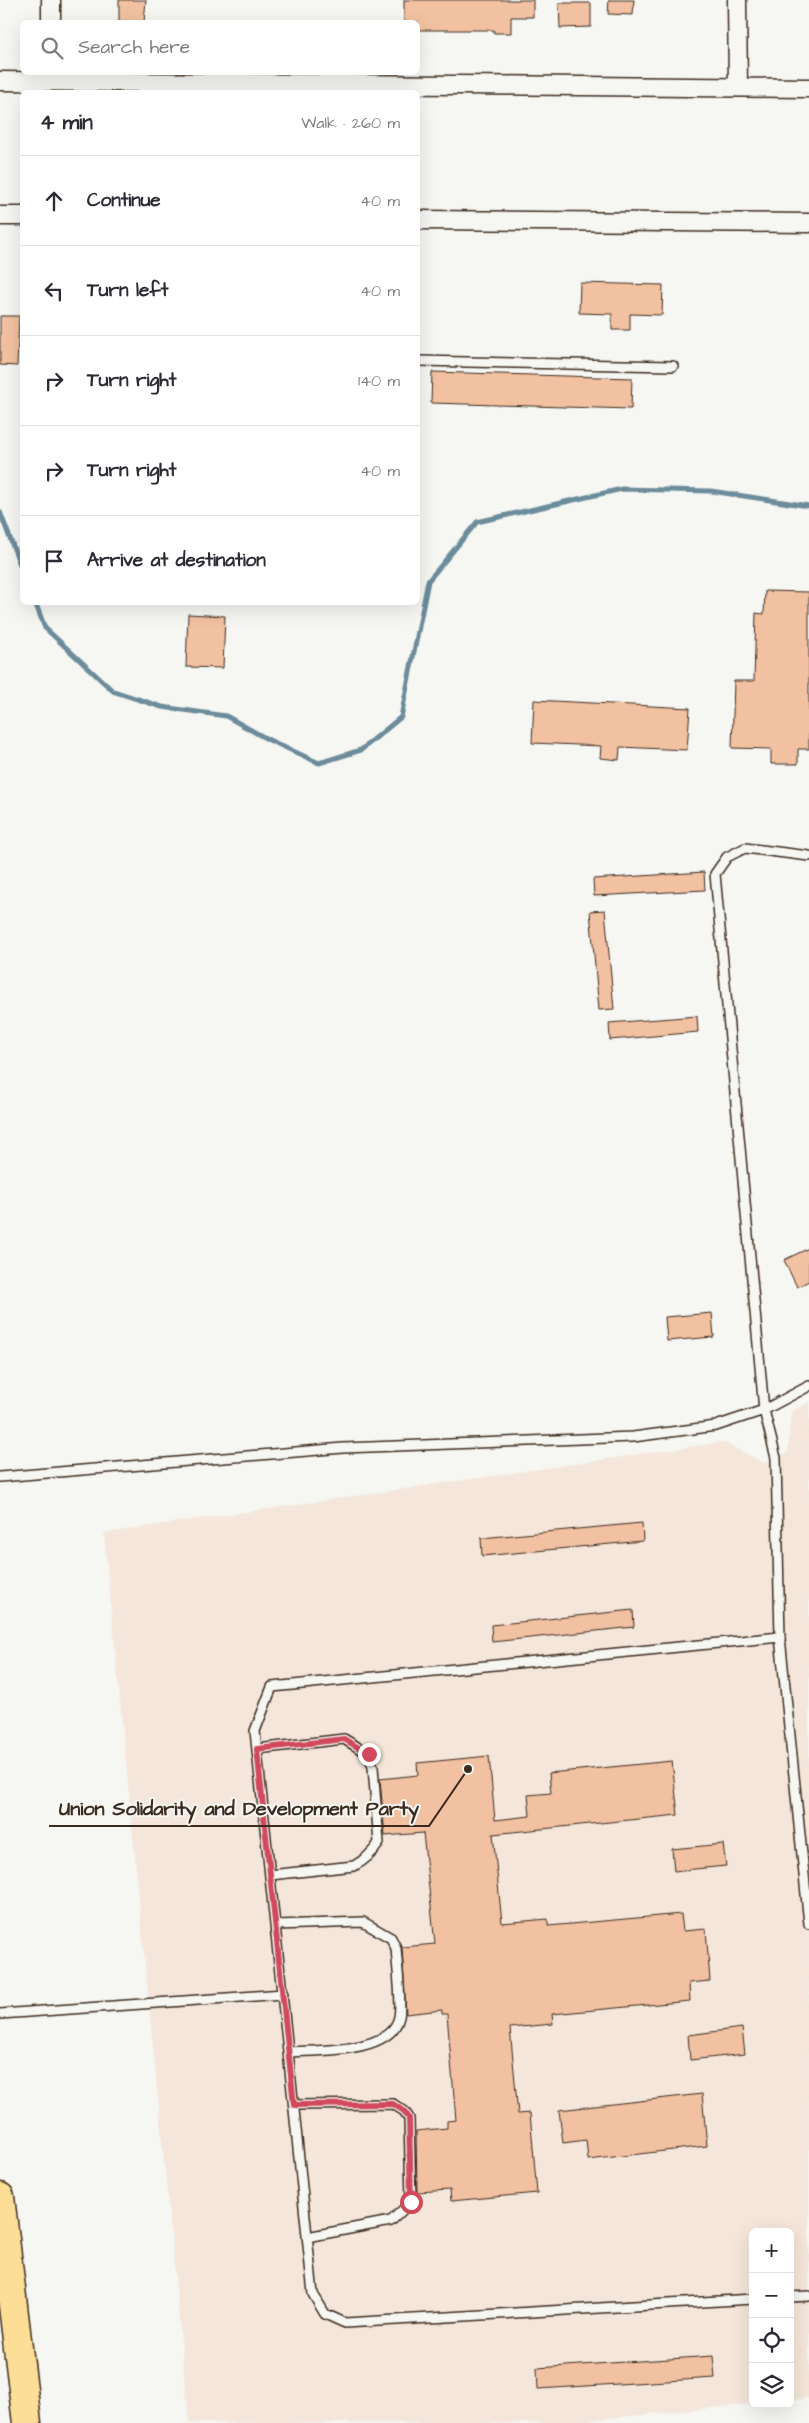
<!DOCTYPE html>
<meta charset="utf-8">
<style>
body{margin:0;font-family:"Architects Daughter",sans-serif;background:#f2f2f3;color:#2b2b33}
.controls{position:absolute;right:15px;bottom:15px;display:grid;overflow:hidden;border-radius:8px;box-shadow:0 5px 20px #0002}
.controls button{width:45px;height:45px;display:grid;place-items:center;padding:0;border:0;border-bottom:1px solid #e1e1e2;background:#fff;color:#2b2b33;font:25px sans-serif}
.stop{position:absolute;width:15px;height:15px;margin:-11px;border:4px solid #d1495b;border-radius:50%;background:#fff}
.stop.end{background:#d1495b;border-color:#fff;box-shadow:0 1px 5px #0008}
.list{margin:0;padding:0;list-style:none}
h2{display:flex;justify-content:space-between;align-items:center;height:65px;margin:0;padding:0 20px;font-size:21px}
h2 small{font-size:16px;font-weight:400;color:#7c7c81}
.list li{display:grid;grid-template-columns:32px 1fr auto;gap:15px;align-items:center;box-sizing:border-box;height:90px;padding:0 20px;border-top:1px solid #e1e1e2}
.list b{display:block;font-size:19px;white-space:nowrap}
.list em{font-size:16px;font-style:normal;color:#7c7c81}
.icon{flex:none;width:28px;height:28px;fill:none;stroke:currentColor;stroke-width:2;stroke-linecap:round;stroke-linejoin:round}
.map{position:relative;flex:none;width:809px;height:2423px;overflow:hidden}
.search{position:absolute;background:#fff;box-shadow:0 5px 20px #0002;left:20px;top:20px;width:400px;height:55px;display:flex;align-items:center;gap:12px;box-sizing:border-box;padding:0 18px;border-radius:8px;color:#7c7c81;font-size:19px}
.panel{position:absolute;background:#fff;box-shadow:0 5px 20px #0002;left:20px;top:90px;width:400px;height:515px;border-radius:8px}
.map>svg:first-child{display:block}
.built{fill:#f4e6da}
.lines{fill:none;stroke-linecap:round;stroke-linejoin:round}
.stream{stroke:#6c8c9b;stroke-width:5}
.building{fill:#f1c1a1;stroke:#3b2a1e}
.service-casing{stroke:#3b2a1e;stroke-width:12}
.minor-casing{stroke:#3b2a1e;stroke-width:21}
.primary-casing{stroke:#3b2a1e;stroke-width:31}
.service{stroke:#f6f6f2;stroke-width:9}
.minor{stroke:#f6f6f2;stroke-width:18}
.primary{stroke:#fdde96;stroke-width:28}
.route{stroke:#d1495b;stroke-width:6}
.leader{fill:none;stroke:#3b2a1e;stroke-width:2}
.callout-dot{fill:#3b2a1e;stroke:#f6f6f2;stroke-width:2}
.callout-label{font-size:20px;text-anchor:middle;font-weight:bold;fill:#3b2a1e;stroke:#f6f6f2;stroke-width:4;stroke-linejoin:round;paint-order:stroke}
</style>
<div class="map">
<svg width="809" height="2423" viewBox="0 0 809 2423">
<rect width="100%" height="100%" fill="#f6f6f2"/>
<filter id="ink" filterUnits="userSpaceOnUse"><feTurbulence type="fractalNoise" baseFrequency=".02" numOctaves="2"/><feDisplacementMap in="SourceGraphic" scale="10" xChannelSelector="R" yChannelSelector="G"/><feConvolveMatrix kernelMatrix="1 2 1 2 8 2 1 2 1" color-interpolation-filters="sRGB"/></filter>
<g filter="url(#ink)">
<path class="built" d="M809,1402v996l-19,2v-168h-37v172l-194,19h-370l-85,-890 619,-91 41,21 24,-11 3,-40z"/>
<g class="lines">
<path class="stream" d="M0,512l22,58
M35,602l10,26 68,63 49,16 64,9 43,24 50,23 42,-13 40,-33 27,-136 49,-59 145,-33 89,2 98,15"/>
</g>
<path class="building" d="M119,0h27l-2,22h-25z
M404,0h129v17h-22v16h-17v-3h-76v-8h-14z
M609,0h25l-1,15 -25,-1z
M559,3h32v24l-31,1z
M580,283l83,2 -1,30 -32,-1v16h-18v-16l-33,-1z
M0,316h19l-2,50 -17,-1z
M432,372l200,6 -1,31 -200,-6z
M765,591l44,1v157h-11v15h-27v-15l-39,-1 2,-67h20l2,-68 8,1z
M188,614l37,2 -2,52 -37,-1z
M534,700l156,8 -3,42 -67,-3 -1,13 -19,-2 1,-12 -69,-3z
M704,872l1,18 -111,6 -1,-17z
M605,910l9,99 -15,1 -9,-99z
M697,1016l1,16 -88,8 -1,-17z
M809,1248v33l-12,6 -13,-27z
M712,1313l2,24 -47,4 -2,-24z
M642,1523l1,18 -161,15 -1,-18z
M633,1610l1,17 -142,15 -1,-17z
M489,1756l6,64 35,-4 -2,-21 23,-2 -2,-20 123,-12 6,54 -185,19 9,89 46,-4v7l133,-12 2,17 23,-2 4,52 -21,2 1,18 -138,13 1,10 -43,4 8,86 12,-1 7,80 -86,8 -1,-11 -33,2 -1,-61 31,-3v-7l9,-1 -9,-106h-5v-4l-36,4 -4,-67 33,-3 -12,-111 -38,3 -5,-57 38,-4 -1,-12z
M723,1844l3,22 -52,5 -2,-22z
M742,2028l3,26 -55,6 -2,-25z
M702,2094l5,52 -119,14 -2,-20 -23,3 -4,-33z
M713,2356l2,22 -177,11 -1,-21z"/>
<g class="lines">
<defs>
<path id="service" d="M418,361l255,5
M809,856l-64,-8 -18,9 -12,17 49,536 12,48 4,179 29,287
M0,1477l343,-29 290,-11 83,-11 48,-16 45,-24
M257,1749l87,-10 25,15 4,13 6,76c-7,11 -14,17 -25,23l-84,9
M276,1925l87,-3 28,16 5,10c1,16 6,55 3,69 -8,37 -81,33 -110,35
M0,2014l283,-20
M294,2105l99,-1 11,7 5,7 2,84 -20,19 -84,16
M790,2297l19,-1
M753,2299l-408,24 -20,-9 -12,-20 -58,-563 17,-44 508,-50"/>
<path id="minor" d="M737,0l1,87
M51,22v-22
M0,81l809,7
M0,216h22
M418,220l391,3"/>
<path id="primary" d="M0,2197l27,226"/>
</defs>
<use href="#service" class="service-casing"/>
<use href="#minor" class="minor-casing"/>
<use href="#primary" class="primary-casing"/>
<use href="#service" class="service"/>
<use href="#minor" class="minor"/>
<use href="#primary" class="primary"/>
</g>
</g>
<g class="lines" filter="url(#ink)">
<path class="route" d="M369,1754l-25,-15 -87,10 37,356 99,-1 11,7 5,7 2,84"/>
</g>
<path class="leader" d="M468 1769L429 1826H49"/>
<circle class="callout-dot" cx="468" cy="1769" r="5"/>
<g class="callout-label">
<text x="239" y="1815">Union Solidarity and Development Party</text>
</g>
</svg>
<div class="controls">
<button>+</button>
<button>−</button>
<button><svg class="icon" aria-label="locate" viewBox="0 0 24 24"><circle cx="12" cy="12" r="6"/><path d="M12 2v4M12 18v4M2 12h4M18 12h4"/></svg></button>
<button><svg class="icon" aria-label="layers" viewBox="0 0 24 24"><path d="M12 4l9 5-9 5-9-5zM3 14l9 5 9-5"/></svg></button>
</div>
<div class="stop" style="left:411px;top:2202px"></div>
<div class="stop end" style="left:369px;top:1754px"></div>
<div class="search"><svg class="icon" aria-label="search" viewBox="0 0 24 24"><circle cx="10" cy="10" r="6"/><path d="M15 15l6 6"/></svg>Search here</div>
<section class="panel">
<h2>4 min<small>Walk · 260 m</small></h2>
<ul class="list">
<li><svg class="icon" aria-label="ahead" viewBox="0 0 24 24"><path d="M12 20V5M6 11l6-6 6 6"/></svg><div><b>Continue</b></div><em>40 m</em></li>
<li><svg class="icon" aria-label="left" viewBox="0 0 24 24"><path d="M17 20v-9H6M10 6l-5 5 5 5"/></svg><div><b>Turn left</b></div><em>40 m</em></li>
<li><svg class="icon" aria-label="right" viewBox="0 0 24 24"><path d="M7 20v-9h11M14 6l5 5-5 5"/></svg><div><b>Turn right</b></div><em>140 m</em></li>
<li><svg class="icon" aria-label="right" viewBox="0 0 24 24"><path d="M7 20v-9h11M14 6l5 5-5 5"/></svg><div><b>Turn right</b></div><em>40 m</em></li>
<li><svg class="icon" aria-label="arrive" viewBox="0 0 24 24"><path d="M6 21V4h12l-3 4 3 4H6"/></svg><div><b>Arrive at destination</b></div></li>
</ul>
</section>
</div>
